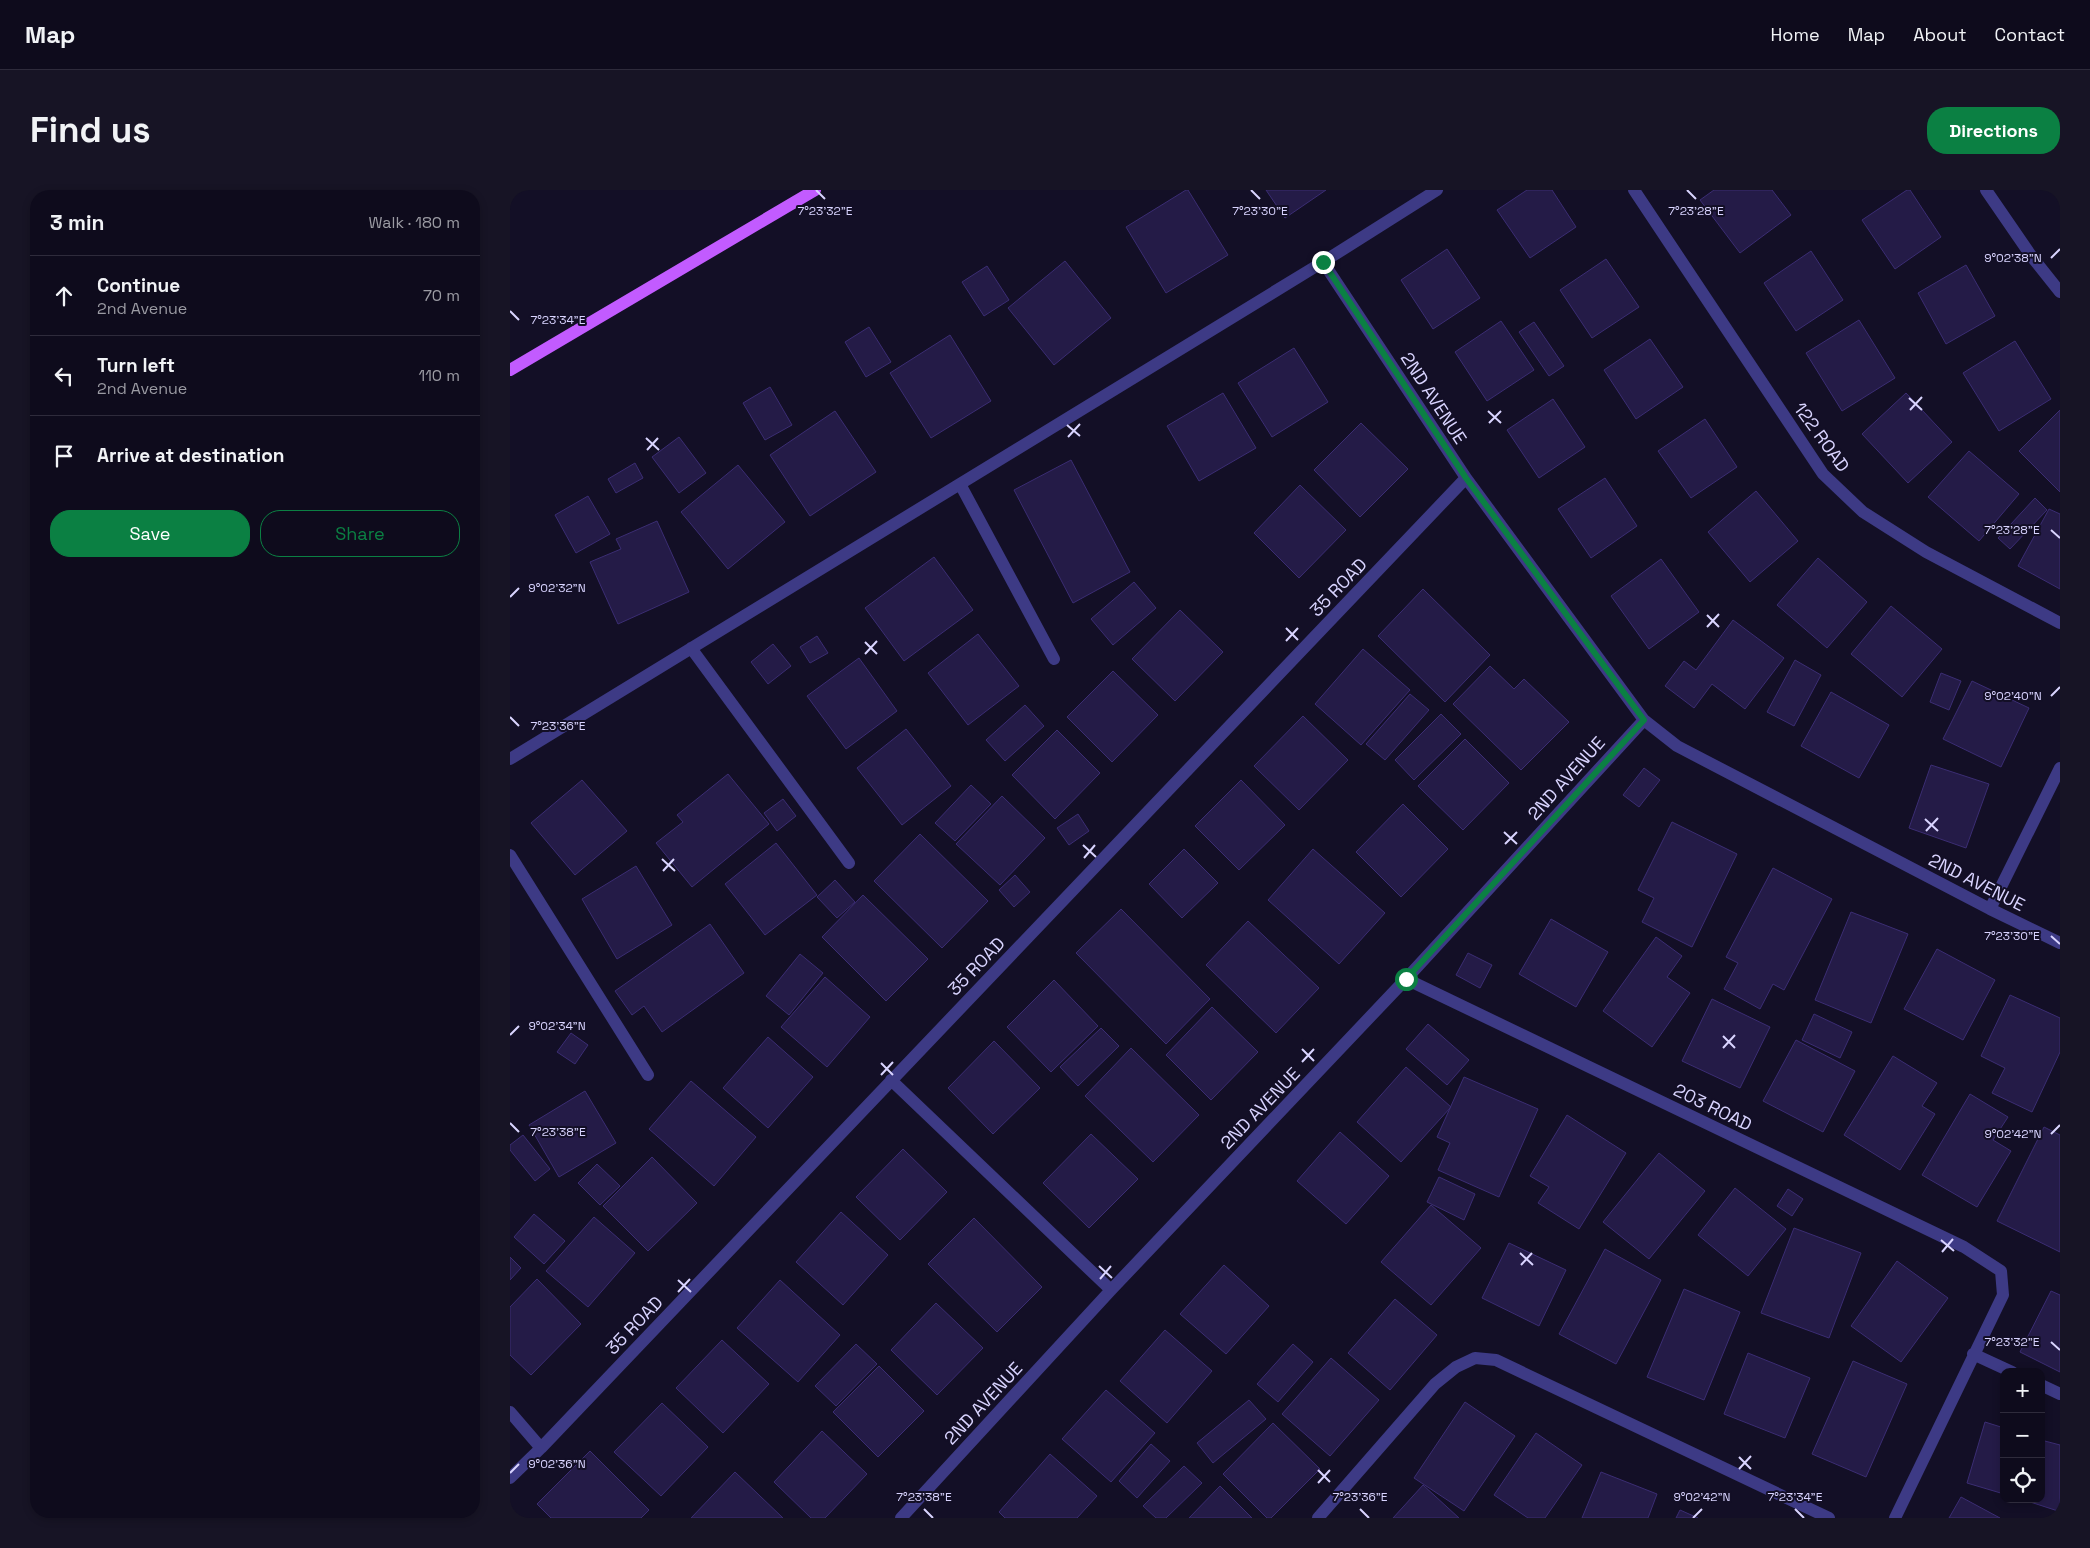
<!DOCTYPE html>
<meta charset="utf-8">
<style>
body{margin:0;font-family:"Space Grotesk",sans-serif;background:#171425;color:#f1f3f6}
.controls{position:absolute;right:15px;bottom:15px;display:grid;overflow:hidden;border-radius:10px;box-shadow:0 2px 8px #0003}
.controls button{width:45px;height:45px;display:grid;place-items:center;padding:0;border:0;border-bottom:1px solid #2e2b3b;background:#0e0b1c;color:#f1f3f6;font:25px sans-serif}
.stop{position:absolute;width:15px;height:15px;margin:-11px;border:4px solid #0b8043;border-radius:50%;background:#fff}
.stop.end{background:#0b8043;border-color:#fff;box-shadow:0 1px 5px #0008}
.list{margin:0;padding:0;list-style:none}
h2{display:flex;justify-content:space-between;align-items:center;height:65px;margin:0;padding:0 20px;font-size:21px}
h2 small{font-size:16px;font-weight:400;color:#9b9ba3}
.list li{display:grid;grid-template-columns:32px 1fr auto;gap:15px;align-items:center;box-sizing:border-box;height:80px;padding:0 20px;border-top:1px solid #2e2b3b}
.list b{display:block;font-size:19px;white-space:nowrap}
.list p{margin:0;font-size:16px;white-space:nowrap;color:#9b9ba3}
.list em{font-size:16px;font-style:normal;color:#9b9ba3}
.actions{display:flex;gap:10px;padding:15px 20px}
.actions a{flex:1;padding:11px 0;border:1px solid #0b8043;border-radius:20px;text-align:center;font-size:18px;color:#0b8043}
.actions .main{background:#0b8043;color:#fff}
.icon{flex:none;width:28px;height:28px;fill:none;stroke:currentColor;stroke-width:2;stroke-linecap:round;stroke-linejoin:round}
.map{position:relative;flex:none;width:1550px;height:1328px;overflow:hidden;border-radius:20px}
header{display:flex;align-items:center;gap:30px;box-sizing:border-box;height:70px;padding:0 25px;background:#0e0b1c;border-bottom:1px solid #2e2b3b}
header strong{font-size:24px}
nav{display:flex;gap:28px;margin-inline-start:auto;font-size:18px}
.intro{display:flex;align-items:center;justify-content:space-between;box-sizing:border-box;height:120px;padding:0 30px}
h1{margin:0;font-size:35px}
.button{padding:12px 22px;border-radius:20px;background:#0b8043;color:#fff;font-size:18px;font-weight:700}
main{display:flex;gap:30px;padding:0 30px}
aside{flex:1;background:#0e0b1c;border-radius:20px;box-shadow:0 2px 8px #0003}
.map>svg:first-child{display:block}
.building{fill:#241b47;stroke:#3b2d73}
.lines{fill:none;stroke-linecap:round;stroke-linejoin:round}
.minor{stroke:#3d3a85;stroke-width:12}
.major{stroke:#c25bff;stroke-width:12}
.route{stroke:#0b8043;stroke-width:6}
.ticks{fill:none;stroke:#d9d4ff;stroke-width:2}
.labels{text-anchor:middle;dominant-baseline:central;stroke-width:4;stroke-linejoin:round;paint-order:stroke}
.street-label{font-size:18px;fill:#d9d4ff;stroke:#130f26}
.ticks-label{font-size:12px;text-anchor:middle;fill:#d9d4ff;stroke:#130f26;stroke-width:4;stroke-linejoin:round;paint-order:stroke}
</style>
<header>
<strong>Map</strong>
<nav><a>Home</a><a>Map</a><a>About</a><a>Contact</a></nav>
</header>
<div class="intro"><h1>Find us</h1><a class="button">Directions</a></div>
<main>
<aside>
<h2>3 min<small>Walk · 180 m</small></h2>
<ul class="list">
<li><svg class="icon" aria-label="ahead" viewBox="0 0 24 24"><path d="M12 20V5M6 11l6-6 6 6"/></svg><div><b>Continue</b><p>2nd Avenue</p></div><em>70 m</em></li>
<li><svg class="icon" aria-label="left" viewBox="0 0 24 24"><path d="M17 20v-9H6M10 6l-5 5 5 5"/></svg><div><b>Turn left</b><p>2nd Avenue</p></div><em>110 m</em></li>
<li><svg class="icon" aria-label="arrive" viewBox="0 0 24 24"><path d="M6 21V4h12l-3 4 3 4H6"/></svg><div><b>Arrive at destination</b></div></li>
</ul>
<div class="actions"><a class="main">Save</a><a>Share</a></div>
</aside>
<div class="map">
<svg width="1550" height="1328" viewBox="0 0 1550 1328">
<rect width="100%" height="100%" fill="#130f26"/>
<path class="building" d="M676,0h2l40,65 -62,38 -40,-66z
M756,0h60l-41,28z
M1017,0h25l24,37 -46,31 -33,-48z
M1204,0h58l19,25 -51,38 -40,-53z
M1397,0h3l31,47 -46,32 -33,-49z
M937,59l33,49 -47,31 -32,-49z
M1301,61l32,49 -47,31 -32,-48z
M1096,69l33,48 -47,31 -32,-48z
M555,71l46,57 -57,47 -46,-57z
M1456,75l29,51 -49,28 -28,-51z
M477,76l22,34 -25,16 -22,-34z
M1349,130l36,58 -53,33 -36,-58z
M991,131l33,49 -47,31 -32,-49z
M1024,132l30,44 -15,10 -30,-44z
M359,137l22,35 -25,15 -21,-35z
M440,145l41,66 -60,37 -41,-65z
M1140,149l33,48 -47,32 -32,-49z
M1505,151l36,58 -52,32 -36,-58z
M784,158l34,54 -56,35 -34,-54z
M260,197l22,38 -27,15 -22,-37z
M713,203l33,55 -57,33 -32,-55z
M1396,203l46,49 -44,41 -46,-49z
M1043,209l32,48 -46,31 -32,-48z
M1550,220v82l-41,-41z
M325,221l41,61 -66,44 -40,-61z
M1195,229l32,48 -46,31 -33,-47z
M851,233l47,46 -48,48 -46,-47z
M169,247l27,36 -27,20 -27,-36z
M1459,261l50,43 -40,47 -51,-44z
M561,270l59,112 -57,31 -59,-113z
M125,273l8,15 -27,15 -8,-14z
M228,275l47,57 -57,47 -47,-57z
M1095,288l32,48 -46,32 -33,-49z
M790,295l46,45 -47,48 -45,-45z
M1246,301l42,50 -48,41 -42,-50z
M78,306l22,38 -34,19 -21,-38z
M1525,308l12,12 -37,39 -12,-11z
M1539,319l11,5v75l-42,-23z
M147,331l32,71 -71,32 -28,-62 31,-13 -5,-10z
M424,367l39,53 -69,51 -39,-53z
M1308,368l49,44 -40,46 -50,-43z
M1151,369l38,53 -50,37 -38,-53z
M624,392l22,26 -43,37 -22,-26z
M913,399l67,66 -45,47 -67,-66z
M1381,416l51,43 -40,48 -51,-43z
M670,420l43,42 -48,49 -43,-42z
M1223,430l51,38 -39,51 -33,-25 -18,24 -29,-22 19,-25 12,9z
M468,444l41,52 -51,39 -40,-52z
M307,446l11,17 -18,10 -10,-16z
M263,454l18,22 -23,18 -17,-22z
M853,459l47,41 -49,55 -46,-41z
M349,468l38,53 -51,38 -39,-53z
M1285,470l26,15 -27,51 -27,-14z
M980,476l24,23 10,-10 45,43 -48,48 -68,-66z
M603,481l45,44 -46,47 -45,-45z
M1431,483l20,8 -12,29 -19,-8z
M1462,491l57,27 -28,59 -58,-28z
M1321,502l58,33 -30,53 -58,-32z
M900,504l19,16 -44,50 -19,-16z
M515,515l19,21 -39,35 -19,-21z
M931,524l20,20 -47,46 -19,-20z
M793,526l45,44 -49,50 -45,-44z
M396,539l45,57 -49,39 -45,-57z
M547,540l43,43 -45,46 -43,-44z
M955,549l44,44 -46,47 -45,-44z
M1421,575l58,19 -23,64 -57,-20z
M1134,578l16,12 -21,27 -16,-12z
M218,584l41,50 -77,63 -36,-44 27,-21 -6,-7z
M72,590l45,51 -52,44 -44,-52z
M731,590l44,45 -46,45 -44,-44z
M461,595l20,19 -36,37 -20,-18z
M492,606l43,42 -45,47 -44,-41z
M273,609l13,17 -19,15 -13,-18z
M893,614l45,45 -47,48 -45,-45z
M568,624l11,17 -20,14 -12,-17z
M1162,632l65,32 -45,93 -50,-25 12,-24 -16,-8z
M410,644l68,67 -46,47 -68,-67z
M266,653l41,52 -52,40 -40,-51z
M674,659l34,34 -36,35 -33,-34z
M803,659l72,64 -46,51 -71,-64z
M126,676l36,59 -55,34 -35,-60z
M1263,678l59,31 -48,91 -11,-6 -13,25 -36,-20 14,-26 -12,-6z
M505,685l15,17 -16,15 -15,-17z
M325,690l20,22 -18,16 -20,-21z
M353,705l65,64 -42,42 -64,-64z
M611,719l89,90 -44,45 -90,-91z
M1341,722l57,22 -37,89 -56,-23z
M1041,729l57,33 -32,55 -57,-33z
M738,731l71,67 -43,45 -70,-68z
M200,734l34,49 -82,59 -18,-26 -12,9 -17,-24z
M1146,747l26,19 -15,21 23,16 -38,54 -49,-36z
M1427,759l58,31 -32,60 -59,-31z
M958,763l24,12 -12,23 -24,-13z
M290,764l23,19 -34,42 -23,-19z
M315,787l45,40 -43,50 -46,-40z
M544,790l44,46 -47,46 -44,-45z
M1500,805l50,23v34l-28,60 -40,-19 13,-25 -24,-12z
M1202,809l58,28 -30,61 -58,-27z
M702,817l46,45 -47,48 -45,-45z
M1304,824l38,18 -12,26 -38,-18z
M918,834l41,36 -22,25 -41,-36z
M591,838l18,18 -41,40 -18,-19z
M61,843l17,12 -13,19 -18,-12z
M258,847l45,40 -45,51 -45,-40z
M1286,850l59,31 -32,61 -60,-31z
M484,851l46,47 -47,46 -45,-46z
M621,858l68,67 -46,47 -68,-66z
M1383,866l44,27 -15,23 13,8 -35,56 -56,-35z
M896,877l45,40 -50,55 -44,-40z
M954,887l74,32 -39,88 -61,-27 12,-27 -13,-6z
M181,891l65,56 -42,49 -65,-57z
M75,901l31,52 -57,34 -30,-52z
M1460,904l38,23 -15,23 18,11 -34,56 -55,-32z
M1057,925l59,38 -47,76 -41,-26 11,-16 -19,-11z
M1534,937l16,8v117l-63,-31z
M830,942l49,44 -43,48 -49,-43z
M581,944l47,45 -49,49 -46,-45z
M13,945l27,34 -15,12 -25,-31v-5z
M393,959l44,43 -47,48 -44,-43z
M1149,963l46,38 -56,68 -46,-37z
M142,967l45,46 -49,48 -45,-45z
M87,974l23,22 -20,19 -22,-22z
M929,987l36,17 -11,26 -37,-18z
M1225,998l51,41 -38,47 -50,-41z
M1278,999l15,10 -11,17 -15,-10z
M921,1015l50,43 -50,57 -50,-43z
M331,1022l47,43 -45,50 -47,-43z
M24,1024l31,27 -21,23 -30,-27z
M84,1027l41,36 -47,54 -42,-36z
M464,1028l68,69 -45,45 -69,-68z
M1284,1038l67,25 -32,85 -68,-25z
M999,1053l57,27 -27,56 -57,-28z
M1095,1059l56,31 -45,84 -57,-30z
M0,1067l11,11 -11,12z
M1387,1071l51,37 -47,64 -50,-36z
M714,1075l45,41 -43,48 -46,-40z
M27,1089l44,45 -50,51 -21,-20v-48z
M270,1090l60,55 -42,47 -61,-54z
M1174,1099l56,23 -36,88 -57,-23z
M1541,1101l9,4v77l-40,-20z
M885,1109l42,36 -47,55 -42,-37z
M426,1113l47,45 -46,47 -46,-45z
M655,1140l47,41 -45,52 -47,-42z
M212,1150l47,44 -46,49 -47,-45z
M346,1154l21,20 -41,42 -21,-20z
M783,1154l20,18 -35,40 -21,-18z
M1238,1163l62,25 -25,60 -61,-24z
M821,1168l48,42 -49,56 -48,-42z
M1343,1171l54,23 -41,93 -54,-23z
M369,1176l45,45 -46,46 -45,-45z
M596,1200l49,43 -44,49 -49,-43z
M739,1210l17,19 -53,44 -16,-20z
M955,1212l50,34 -51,75 -50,-33z
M152,1213l46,44 -47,49 -47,-44z
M1475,1232l19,6v66l-37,-11z
M763,1233l47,46 -49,49h-4l-44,-44z
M312,1241l45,43 -42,44h-14l-37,-36z
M1026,1243l46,32 -37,53h-17l-34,-23z
M1531,1250l19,5v60l-2,6 -37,-12h20z
M641,1254l19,17 -33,37 -18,-17z
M80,1261l59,59 -8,8h-90l-14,-14z
M540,1264l47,42 -20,22h-72l-6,-6z
M674,1276l18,17 -36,35h-10l-13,-12z
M225,1282l48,46h-92z
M1091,1282l56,22 -9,24h-66z
M913,1295l36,33h-66z
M710,1296l32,32h-63z
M1451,1307l39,21h-51z
M1170,1320l18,8h-22z"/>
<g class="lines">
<path class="minor" d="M1124,0l189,284 40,38 63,40 134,71
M1476,0l46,67 28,35
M813,72l143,216 178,242 33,26 313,163 70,34
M450,294l94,175
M181,458l158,215
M0,569l813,-497 114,-72
M0,665l138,220
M1480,719l70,-141
M896,789l558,268 37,24 2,24 -108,223
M381,890l220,210
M1463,1164l39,18
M1531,1195l19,9
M0,1222l31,36
M0,1288l31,-30 925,-970
M391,1328l210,-228 295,-311 238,-259
M808,1328l117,-134 21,-17 19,-9 21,2 333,158"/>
<path class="major" d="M0,180l305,-180"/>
</g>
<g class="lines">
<path class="route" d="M813,72l143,216 178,242 -238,259"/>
</g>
<path class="ticks" d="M306,0l9,9M741,0l9,9M1177,0l9,9M1541,68l9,-9M0,121l9,9M1399,208l13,12M1400,220l12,-13M978,221l13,12M979,233l12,-12M557,235l13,11M558,247l12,-13M136,248l13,12M137,260l11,-12M1541,340l9,8M0,407l9,-9M1197,425l12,12M1197,437l12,-13M776,438l12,12M776,451l12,-13M355,452l12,12M355,464l12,-13M1541,506l9,-9M0,527l9,9M1415,629l13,12M1416,641l12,-13M994,642l13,12M995,654l12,-12M573,655l13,12M574,668l11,-13M152,669l13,12M153,681l11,-12M1541,746l9,8M0,845l9,-9M1213,846l12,12M1213,858l12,-13M792,859l12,12M792,872l12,-13M371,873l12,12M371,885l12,-13M0,933l9,9M1541,944l9,-9M1431,1050l13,11M1432,1062l11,-13M1010,1063l13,12M1011,1075l11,-12M589,1076l13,12M590,1089l11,-13M168,1090l13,12M168,1102l12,-13M1541,1152l9,8M1229,1267l12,12M1229,1279l12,-13M808,1280l12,12M0,1283l9,-9M808,1293l12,-13M414,1319l9,9M850,1319l9,9M1285,1319l9,9M1183,1328l9,-9"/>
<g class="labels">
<g class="street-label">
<text transform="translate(924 208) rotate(57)">2ND AVENUE</text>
<text transform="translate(1312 247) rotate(54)">122 ROAD</text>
<text transform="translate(828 397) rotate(-46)">35 ROAD</text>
<text transform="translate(1056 588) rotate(-48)">2ND AVENUE</text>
<text transform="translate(1467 692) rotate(27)">2ND AVENUE</text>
<text transform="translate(466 776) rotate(-46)">35 ROAD</text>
<text transform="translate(1203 917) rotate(26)">203 ROAD</text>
<text transform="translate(750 918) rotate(-46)">2ND AVENUE</text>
<text transform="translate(124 1135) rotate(-46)">35 ROAD</text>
<text transform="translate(473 1213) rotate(-47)">2ND AVENUE</text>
</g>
</g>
<g class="ticks-label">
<text x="315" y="25">7°23'32"E</text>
<text x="750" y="25">7°23'30"E</text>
<text x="1186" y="25">7°23'28"E</text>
<text x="1503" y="72">9°02'38"N</text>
<text x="48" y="134">7°23'34"E</text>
<text x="1502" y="344">7°23'28"E</text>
<text x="47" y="402">9°02'32"N</text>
<text x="1503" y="510">9°02'40"N</text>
<text x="48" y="540">7°23'36"E</text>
<text x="1502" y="750">7°23'30"E</text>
<text x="47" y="840">9°02'34"N</text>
<text x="48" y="946">7°23'38"E</text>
<text x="1503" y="948">9°02'42"N</text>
<text x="1502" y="1156">7°23'32"E</text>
<text x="47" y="1278">9°02'36"N</text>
<text x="1192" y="1311">9°02'42"N</text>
<text x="414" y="1311">7°23'38"E</text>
<text x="850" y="1311">7°23'36"E</text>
<text x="1285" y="1311">7°23'34"E</text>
</g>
</svg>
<div class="controls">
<button>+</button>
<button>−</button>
<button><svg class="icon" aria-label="locate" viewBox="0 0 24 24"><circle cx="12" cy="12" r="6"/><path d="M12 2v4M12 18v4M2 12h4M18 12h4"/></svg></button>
</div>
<div class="stop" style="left:896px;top:789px"></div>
<div class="stop end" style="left:813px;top:72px"></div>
</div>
</main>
